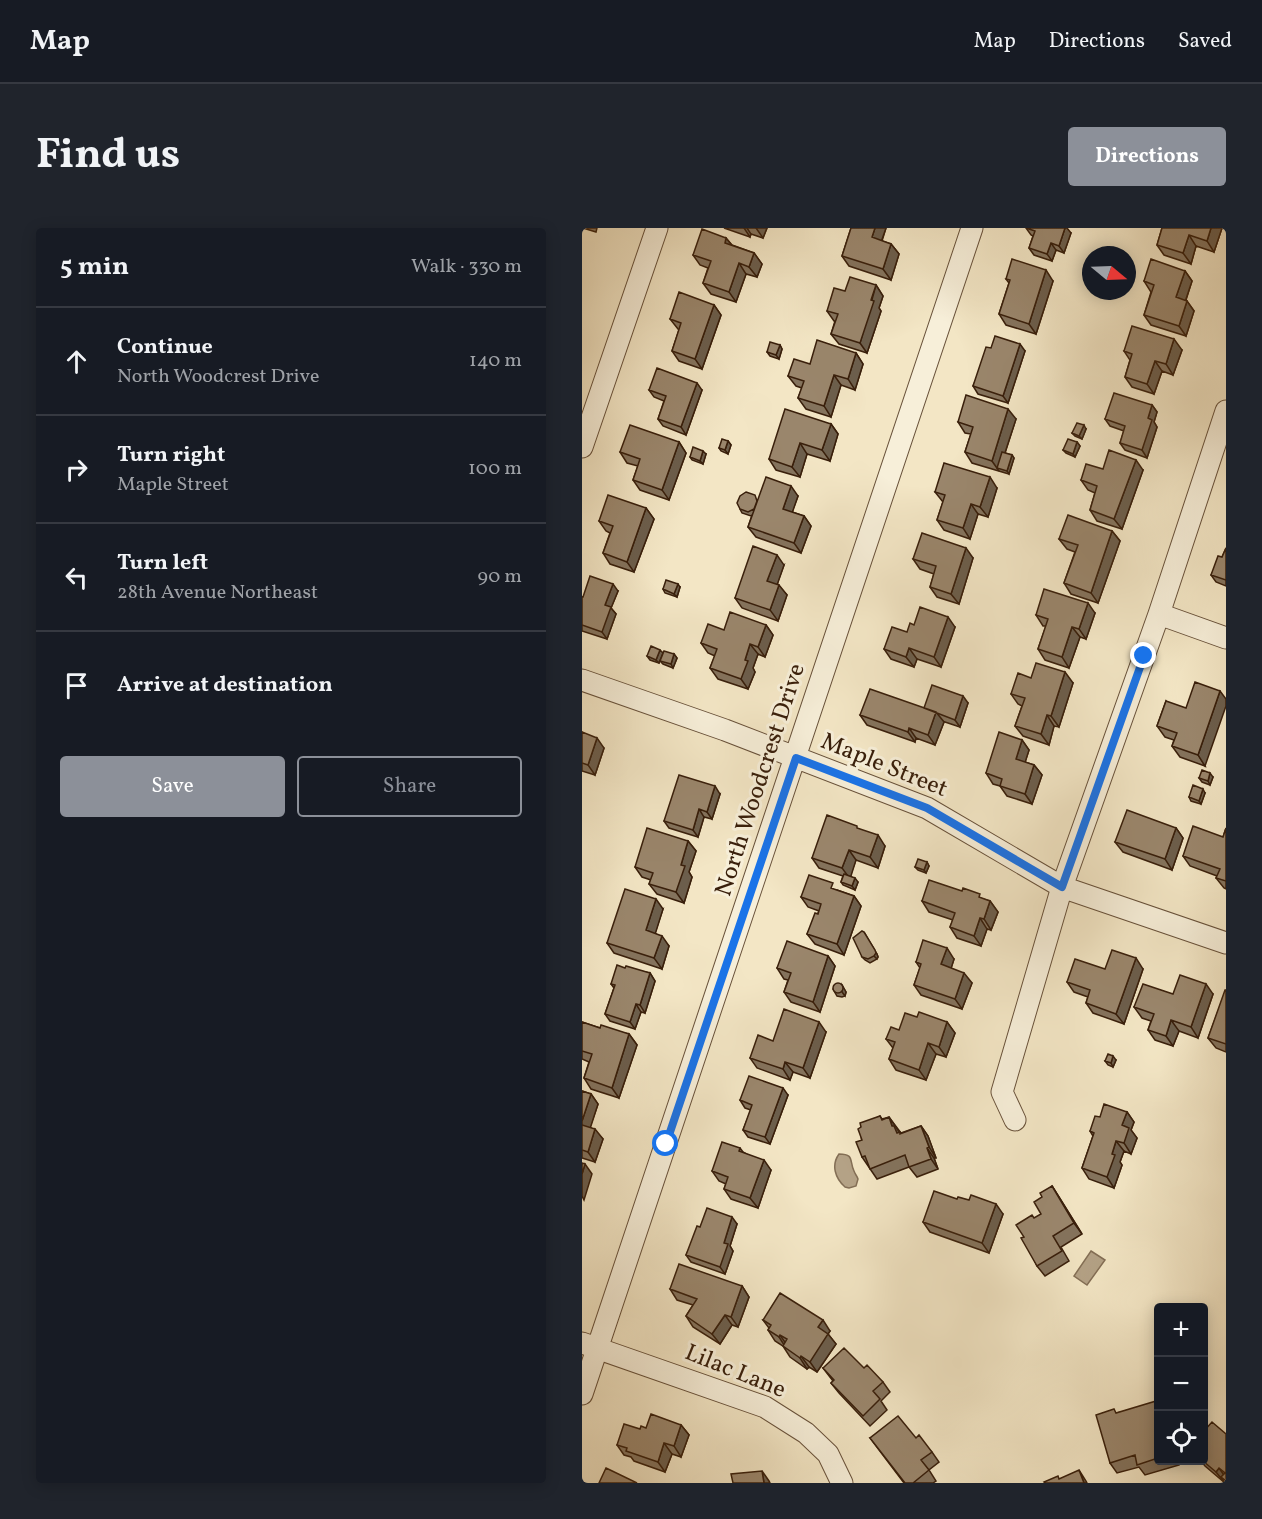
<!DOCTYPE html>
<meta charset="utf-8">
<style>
body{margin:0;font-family:Vollkorn,serif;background:#20242c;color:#f1f3f6}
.controls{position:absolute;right:18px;bottom:18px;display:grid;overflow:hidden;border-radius:6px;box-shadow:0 3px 15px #0003}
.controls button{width:54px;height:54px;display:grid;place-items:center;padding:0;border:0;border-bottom:2px solid #363941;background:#171b24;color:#f1f3f6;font:30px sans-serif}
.compass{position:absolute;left:500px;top:18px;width:54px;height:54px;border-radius:50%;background:#171b24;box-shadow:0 3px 15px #0003;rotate:109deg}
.stop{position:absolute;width:18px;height:18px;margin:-14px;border:4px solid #1a73e8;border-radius:50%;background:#fff}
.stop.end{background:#1a73e8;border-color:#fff;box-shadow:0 2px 6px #0008}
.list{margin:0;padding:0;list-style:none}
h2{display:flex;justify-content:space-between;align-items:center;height:78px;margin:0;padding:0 24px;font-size:26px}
h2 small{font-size:20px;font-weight:400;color:#9ea1a6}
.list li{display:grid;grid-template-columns:39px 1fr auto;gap:18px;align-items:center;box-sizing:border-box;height:108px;padding:0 24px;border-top:2px solid #363941}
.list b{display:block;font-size:22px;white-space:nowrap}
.list p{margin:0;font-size:20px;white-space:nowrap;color:#9ea1a6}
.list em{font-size:20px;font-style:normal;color:#9ea1a6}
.actions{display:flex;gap:12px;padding:18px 24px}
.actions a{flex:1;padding:14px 0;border:2px solid #8c9099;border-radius:6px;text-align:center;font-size:21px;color:#8c9099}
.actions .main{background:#8c9099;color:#fff}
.icon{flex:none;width:33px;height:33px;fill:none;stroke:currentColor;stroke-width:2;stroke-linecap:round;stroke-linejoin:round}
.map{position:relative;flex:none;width:644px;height:1255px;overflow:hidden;border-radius:6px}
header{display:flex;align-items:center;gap:36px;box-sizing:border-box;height:84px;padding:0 30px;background:#171b24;border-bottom:2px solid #363941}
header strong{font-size:28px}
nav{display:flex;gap:33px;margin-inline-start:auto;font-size:21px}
.intro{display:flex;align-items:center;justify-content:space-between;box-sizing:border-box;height:144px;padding:0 36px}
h1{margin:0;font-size:42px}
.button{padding:15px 27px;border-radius:6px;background:#8c9099;color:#fff;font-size:21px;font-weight:700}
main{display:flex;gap:36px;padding:0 36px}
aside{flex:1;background:#171b24;border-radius:6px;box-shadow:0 3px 15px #0003}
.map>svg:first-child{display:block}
.water{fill:#b4a286;stroke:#836e55;stroke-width:1.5}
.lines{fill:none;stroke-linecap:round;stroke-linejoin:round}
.street-casing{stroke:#68513a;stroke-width:23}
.street{stroke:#f7efd9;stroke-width:21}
.wall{fill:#84735d;stroke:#391f0b;stroke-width:1.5}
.shaded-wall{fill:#6c5e4c;stroke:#391f0b;stroke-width:1.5}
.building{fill:#9a866c;stroke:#391f0b;stroke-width:1.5}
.route{stroke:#1a73e8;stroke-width:8}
.labels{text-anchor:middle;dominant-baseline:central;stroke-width:6;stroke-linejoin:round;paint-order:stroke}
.street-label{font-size:24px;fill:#391f0b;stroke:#f7efd9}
</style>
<header>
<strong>Map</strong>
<nav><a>Map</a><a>Directions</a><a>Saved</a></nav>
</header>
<div class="intro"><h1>Find us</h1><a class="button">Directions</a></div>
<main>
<aside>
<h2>5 min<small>Walk · 330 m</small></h2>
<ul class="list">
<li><svg class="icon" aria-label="ahead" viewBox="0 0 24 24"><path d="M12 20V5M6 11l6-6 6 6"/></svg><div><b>Continue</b><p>North Woodcrest Drive</p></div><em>140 m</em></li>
<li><svg class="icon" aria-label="right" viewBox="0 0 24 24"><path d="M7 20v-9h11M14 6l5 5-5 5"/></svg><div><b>Turn right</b><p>Maple Street</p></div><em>100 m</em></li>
<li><svg class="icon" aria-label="left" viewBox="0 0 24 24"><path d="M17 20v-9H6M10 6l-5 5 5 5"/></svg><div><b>Turn left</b><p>28th Avenue Northeast</p></div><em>90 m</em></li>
<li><svg class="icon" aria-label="arrive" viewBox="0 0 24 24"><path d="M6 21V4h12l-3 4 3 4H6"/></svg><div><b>Arrive at destination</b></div></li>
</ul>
<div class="actions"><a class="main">Save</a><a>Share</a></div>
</aside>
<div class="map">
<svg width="644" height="1255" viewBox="0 0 644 1255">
<rect width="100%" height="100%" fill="#f3e6c5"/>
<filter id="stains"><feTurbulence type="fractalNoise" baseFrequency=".00333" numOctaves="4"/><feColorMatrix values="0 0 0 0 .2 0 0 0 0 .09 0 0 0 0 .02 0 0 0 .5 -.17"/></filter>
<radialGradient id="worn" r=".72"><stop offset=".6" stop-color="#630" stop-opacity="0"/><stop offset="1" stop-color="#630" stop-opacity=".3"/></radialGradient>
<path class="water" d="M257,926c16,0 10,7 15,17 1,3 3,5 4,8l-2,7 -7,2 -4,-1c-10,-9 -14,-22 -6,-33z
M509,1023l14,9 -18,25 -13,-9z"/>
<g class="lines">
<defs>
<path id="street" d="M0,219l75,-219
M577,386l67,24
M0,452l143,50 202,78 135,79 164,56
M433,892l-13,-28 60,-205 97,-273 67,-203
M0,1115l183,64 41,26 22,21 14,29
M0,1166l390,-1166"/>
</defs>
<use href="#street" class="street-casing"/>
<use href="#street" class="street"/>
</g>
<path class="wall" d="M1,0h14l-1,4z
M142,0h43l-4,10 -12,-4 -1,3z
M269,0h35l-4,13 9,3 8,10 -8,26 -42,-14 -7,-10z
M444,0l45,5 -7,20 -8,-3 -4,11 -18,-6 -5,-7 4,-12 -2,-1z
M580,0h60l-8,24 -18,-6 -5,18 -27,-9 -7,-10z
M144,10l6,7 22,8 8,11 -5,13 -11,-3 -10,28 -25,-8 -8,-11 5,-15 -8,-3 -7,-10z
M603,43l7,10 -6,19 8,11 -8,25 -35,-11 -7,-10 7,-23 -7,-11z
M424,51l47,2 -17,53 -30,-9 -7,-11 10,-31z
M294,57l7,11 -4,12 2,3 -14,42 -28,-9 -8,-10 4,-13h-1l-7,-10 18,-20z
M132,77l7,10 -19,54 -23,-8 -7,-10 7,-21 -1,-1 -8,-10z
M198,117l2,4 -3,10 -9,-3 -3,-4z
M409,120l34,3 -17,52 -30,-9 -5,-8z
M600,122l-9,25 -11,-4 -8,23 -22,-7 -7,-10 5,-17 -6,-9z
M274,125l7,11 -8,26 -14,-5 -10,32 -25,-8 -8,-11 4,-10 -6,-2 -8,-10 22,-12z
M67,162h53l-16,45 -23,-9 -5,-7 6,-18 -10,-4z
M570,177l5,7 -3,10 3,5 -10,31 -22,-8 -5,-7 4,-12 -14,-5 -5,-7z
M434,191l-11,34 7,2 2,3 -5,16 -37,-11 -7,-11 6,-18 -6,-1 -7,-11z
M249,196l7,10 -8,27 -23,-7 -7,23 -24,-7 -7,-11z
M504,201l-4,10 -7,-3 -3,-3z
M146,213l3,4 -3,9 -7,-3 -2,-3z
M97,214l7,11 -17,47 -29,-10 -7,-10 5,-14 -11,-3 -7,-11z
M495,214l3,4 -5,11 -9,-4 -3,-3z
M124,226l-3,10 -11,-4 -2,-3z
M561,242l-21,59 -25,-8 -7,-11 5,-17 -7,-3 -7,-10z
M415,260l-9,29 -10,-3 -8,25 -26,-9 -7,-10 6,-18 -8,-10z
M216,268l-6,16 12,4 7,10 -10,27 -45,-16 -8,-10 4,-12 -1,1 -9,-3 -2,-4 18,-9z
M64,280l8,11 -20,53 -24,-8 -7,-11 7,-20 -4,-2 -7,-10z
M530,303l8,10 -22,62 -27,-9 -7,-11 11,-31 -8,-3 -8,-10z
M644,320v38l-10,-4 -5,-7 11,-18z
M391,330l-14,46 -22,-7 -7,-10 4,-13 -14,-5 -7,-10z
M202,337l-7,19 10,11 -9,26 -36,-13 -7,-10z
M98,359l-3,10 -12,-4 -2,-4z
M36,363l-7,17 5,6 -9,25 -25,-8v-34z
M513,385l-9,26 -6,-2 -11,31 -24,-8 -7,-11 8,-23h-3l-7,-11z
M184,397l7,10 -8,22 -7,-3 -5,14 2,4 -7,17 -30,-10 -8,-11 5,-12 -7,-3 -7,-10 23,-13z
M332,397l41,2 -14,40 -24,-8 -3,8 -23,-8 -7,-10 23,-17z
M81,425l-4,10 -9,-3 -3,-4z
M92,426l3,4 -4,10 -10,-4 -3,-3z
M449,450l42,5 -14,44 -5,-1 -5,19 -26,-9 -8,-10 7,-20 -4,-2 -7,-10z
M584,473l39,65 -25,-9 -8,-11 2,-6 -9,-3 -8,-11z
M386,475l-8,24 -18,-6 2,1 -9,23 -19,-7 -1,4 -48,-17 -7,-10z
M0,504l22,16 -9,27 -13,-4z
M440,512l7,10 -4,12 9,3 8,10 -10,29 -25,-8 -7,-10 -7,-2 -7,-11z
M631,549l-3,8 -8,-3 -3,-4z
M623,565l-4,11 -10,-3 -2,-4z
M138,566l-8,25 -8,-2 -6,20 -29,-9 -5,-7z
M594,600l7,10 -11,32 -49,-18 -8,-10z
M644,600v61l-2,-1 -8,-10 1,-2 -27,-10 -7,-10 40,-19z
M277,601l26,17 -7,22 -22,-8 -6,16 8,6 -3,8 -12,-5 -2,-3 2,-6 -24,-8 -7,-10z
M106,613l8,10 -7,21 3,5 -8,26 -27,-9 -8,-10 2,-4 -9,-3 -7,-10z
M345,634l2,4 -3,7 -8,-3 -3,-3z
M255,662l17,6 7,10 -17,49 -29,-11 -8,-10 12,-23 -11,-4 -7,-10z
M401,671l7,2 8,11 -7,18 -4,-1 -6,17 -24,-8 -7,-11 3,-7 -24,-8 -7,-11z
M81,681l-8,24 14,13 -7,23 -48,-16 -7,-10z
M295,726l1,3 -1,2 -7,4 -5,-3 -3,-3z
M246,728l7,10 -15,46 -29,-10 -7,-10 4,-12 -4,-1 -7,-11z
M372,731l-3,9 21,15 -10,26 -41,-14 -7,-10 6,-17 -4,-6z
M43,740l25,5 5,8 -10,32 -4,-1 -6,17 -25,-8 -5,-7 9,-26 -3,-4z
M523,741h38l-19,55 -31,-11 -7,-10 2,-6 -14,-5 -7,-10z
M260,757l4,7 -1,4 -3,1 -5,-1 -4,-7z
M644,762v62l-10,-4 -8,-10z
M591,766h40l-15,44 -19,-7 -6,15 -18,-6 -7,-10 3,-9 -9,-3 -8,-11z
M335,789l30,5 8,11 -9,24 -10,-3 -10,26 -30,-10 -7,-11 4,-11 -7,-9z
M0,794l18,6 29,6 8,11 -18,53 -28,-9 -7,-11 5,-16 -7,-3z
M244,804l-16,46 -17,-6 -3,8 -33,-12 -7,-10 23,-17z
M534,832l-3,7 -5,-2 -3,-4z
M0,863l9,3 7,10 -8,23 13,12 -8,23 -13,-4z
M206,867l-18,49 -22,-7 -5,-7 8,-20 -6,-2 -5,-8z
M545,884l7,10 -3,8 6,8 -6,16 -7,-3 -4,11 2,3 -8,23 -25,-9 -7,-11 11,-32 -3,-5 10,-14z
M298,888l2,3 7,-2 12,16 20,-7 7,10 8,22h-2l4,11 -21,8 -8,-10 -32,12 -15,-22 -1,-30z
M158,920l3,4 28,18 -13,38 -27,-9 -7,-10 2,-5 -7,-3 -7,-10z
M470,958l30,48 -21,13 8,14 -24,15 -8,-10 -13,-29 17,-23 1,-17z
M375,971l12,1 34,14 -14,39 -59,-21 -7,-10z
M155,996l-7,22 3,5 -8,23 -34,-12 -5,-7 14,-28z
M160,1058l7,11 -11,30 -6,-2 -12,19 -27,-17 -7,-11 7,-11 -16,-5 -7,-11z
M181,1092l67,11 -2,3 8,10 -19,28 -8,-5 -2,2 -17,-12 -7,-11 -8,-5 -7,-11 1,-2z
M241,1140h41l19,14 7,10 -9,9 6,9 -17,16 -31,-33 -8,-10 2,-2z
M576,1177v56h20l1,4 -34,10 -6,-8 -22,6 -7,-10 7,-50z
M99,1197l8,10 -8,22 -9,-3 -7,18 -31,-11 -3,-4 -7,-2 -7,-10 23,-16z
M644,1206v49h-1l-20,-17 -4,-5h2z
M288,1210h46l16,14 7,10 -10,8 7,11 -3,2h-29z"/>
<path class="shaded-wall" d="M162,0h3l4,6 -1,3z
M174,0h11l-4,10z
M293,0h11l-7,20 -7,-11z
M483,0h2l4,5 -7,20 -5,-7z
M629,0h11l-8,24 -7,-11z
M607,7l7,11 -5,18 -8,-11z
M144,10l8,10 -9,-5z
M469,15l5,7 -4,11 -5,-7z
M309,16l8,10 -8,26 -8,-11z
M172,25l8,11 -5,13 -8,-10z
M157,35l7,11 -10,28 -7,-10z
M464,42l7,11 -17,53 -7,-10z
M603,43l7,10 -9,27 -7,-11z
M294,57l7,11 -4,12 2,3 -14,42 -7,-10z
M605,73l7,10 -8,25 -7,-10z
M132,77l7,10 -19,54 -7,-10z
M592,111l8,11 -9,25 -7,-11z
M438,116l5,7 -17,52 -5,-7z
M198,117l2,4 -3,10 -3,-4z
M274,125l7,11 -8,26 -7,-11z
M573,133l7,10 -8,23 -7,-10z
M252,147l7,10 -10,32 -7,-11z
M115,155l5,7 -16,45 -5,-8z
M570,177l5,7 -3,10 3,5 -10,31 -5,-8 6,-32z
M426,181l8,10 -16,49h-3l2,3 -7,-10z
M249,196l7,10 -8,27 -8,-11z
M502,197l2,4 -4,10 -3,-3z
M146,213l3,4 -3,9 -3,-4z
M97,214l7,11 -17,47 -7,-10z
M495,214l3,4 -5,11 -2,-3z
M218,215l7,11 -7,23 -8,-10z
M121,223l3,3 -3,10 -3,-3z
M430,227l2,3 -5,16 -2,-3z
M554,232l7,10 -21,59 -8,-10z
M408,249l7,11 -9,29 -8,-10z
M209,258l7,10 -8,23 -7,-10z
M389,276l7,10 -8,25 -7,-11z
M64,280l8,11 -20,53 -7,-10z
M222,288l7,10 -10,27 -7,-10z
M530,303l8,10 -22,62 -7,-10z
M384,320l7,10 -14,46 -8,-10z
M195,327l7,10 -9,26 -8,-10z
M31,356l5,7 -7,17 5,6 -9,25 -5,-7 3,-27z
M96,356l2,3 -3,10 -3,-3z
M197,357l8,10 -9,26 -8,-11z
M506,375l7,10 -9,26 -7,-10z
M366,389l7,10 -14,40 -7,-10z
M184,397l7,10 -8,22 -7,-10z
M490,399l8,10 -11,31 -7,-11z
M168,416l8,10 -5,14 2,4 -7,17 -7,-10 4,-19z
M327,420l8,11 -3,8 -8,-10z
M78,422l3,3 -4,10 -3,-3z
M92,426l3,4 -4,10 -2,-4z
M483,444l8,11 -14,44 -8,-11z
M638,463l6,8v7l-21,60 -7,-11z
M381,468l5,7 -8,24 -5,-7z
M354,484l8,10 -9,23 -7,-10z
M465,487l7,11 -5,19 -8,-11z
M327,500l7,10 -1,4 -7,-10z
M15,510l7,10 -9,27 -7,-10z
M440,512l7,10 -6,19 -7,-10z
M452,537l8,10 -10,29 -7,-10z
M628,545l3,4 -3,8 -2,-4z
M133,558l5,8 -8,25 -5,-7z
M621,561l2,4 -4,11 -2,-3z
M117,581l5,8 -6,20 -5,-7z
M594,600l7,10 -11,32 -7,-11z
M296,607l7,11 -7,22 -8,-11z
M106,613l8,10 -7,21 3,5 -8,26 -8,-11 5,-27z
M267,622l7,10 -6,19 -8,-11z
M345,634l2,4 -3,7 -2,-3z
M273,650l3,4 -3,8 -3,-4z
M272,668l7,10 -17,49 -7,-11z
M74,671l7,10 -10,32 -7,-11z
M408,673l8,11 -7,18 -7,-11z
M398,690l7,11 -6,17 -7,-10z
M282,704l13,22 1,3 -1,2 -3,-3z
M80,708l7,10 -7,23 -8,-11z
M365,720l7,11 -5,16 -8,-11z
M246,728l7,10 -15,46 -7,-10z
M554,730l7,11 -19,55 -8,-10z
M68,745l5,8 -10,32 -5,-8z
M382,745l8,10 -10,26 -7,-10z
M624,756l7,10 -15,44 -7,-11z
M260,757l4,7 -1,4 -3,-4z
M54,776l5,8 -6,17 -5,-7z
M589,792l8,11 -6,15 -7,-10z
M237,794l7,10 -16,46 -7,-10z
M365,794l8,11 -9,24 -7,-10z
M47,806l8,11 -18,53 -7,-10z
M346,815l8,11 -10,26 -7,-10z
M531,828l3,4 -3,7 -2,-4z
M203,834l8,10 -3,8 -7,-11z
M201,860l5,7 -18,49 -5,-7z
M9,866l7,10 -10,31 -6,-9v-5z
M545,884l7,10 -3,8 6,8 -6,16 -7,-11 -2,-18z
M307,889l13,19 3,8 -13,-18z
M339,898l7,10 8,22 -7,-11z
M13,901l8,10 -8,23 -7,-10z
M534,913l8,10 -4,11 2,3 -8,23 -7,-11 5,-23z
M345,920l7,10 4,11 -7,-10z
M182,932l7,10 -13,38 -8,-10z
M3,936l7,10 -8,26 -2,-4v-22z
M470,958l7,11 23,37 -8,-11z
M414,976l7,10 -14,39 -7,-10z
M150,989l5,7 -7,22 3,5 -8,23 -5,-7 4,-24z
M160,1058l7,11 -11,30 -7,-10z
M143,1087l7,10 -12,19 -8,-10z
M241,1092l7,11 -2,3 8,10 -19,28 -7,-10 8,-35z
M198,1107l7,10 -1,3 -7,-11z
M219,1128l8,11 -2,2 -7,-11z
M99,1197l8,10 -8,22 -7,-11z
M82,1215l8,11 -7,18 -7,-10z
M637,1240l7,10 -5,-1 3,5 -8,-10z
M497,1242l7,11 1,2h-3z
M180,1243l7,10 1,2h-6z"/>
<path class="building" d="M269,0h24l-3,9 19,7 -8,25 -41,-13z
M444,0h39l-6,18 -8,-3 -4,11 -18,-6 6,-17z
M580,0h49l-4,13 -18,-6 -6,18 -26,-8z
M120,1l24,9 -1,5 29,10 -5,14 -10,-4 -10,29 -26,-9 8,-22 -18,-6z
M430,31l34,11 -17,54 -30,-10 11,-34 -4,-1z
M569,31l34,12 -9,26 11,4 -8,25 -35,-11 10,-30 -10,-4z
M268,49l26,8 -5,15 3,1 -14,42 -29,-9 7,-20 -11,-3 7,-23 11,3z
M97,64l35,13 -19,54 -23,-8 9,-28 -11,-4z
M550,98l42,13 -8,25 -11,-3 -8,23 -22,-7 7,-23 -8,-3z
M413,108l25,8 -17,52 -30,-10 13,-39 5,1z
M235,112l39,13 -8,26 -14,-4 -10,31 -26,-8 6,-17 -16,-5 6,-17 16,5z
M188,114l10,3 -4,10 -9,-3z
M75,140l40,15 -16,44 -23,-8 8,-23 -17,-6z
M532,165l38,12 -4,13 4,2 -10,30 -22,-7 5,-17 -20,-7z
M384,167l42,14 -16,52 -27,-9 8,-25 -15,-5z
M203,181l46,15 -9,26 -22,-7 -8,24 -23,-8z
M495,195l7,2 -5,11 -7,-3z
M48,197l49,17 -17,48 -29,-10 7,-21 -20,-7z
M140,211l6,2 -3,9 -6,-2z
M486,211l9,3 -4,12 -10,-4z
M111,219l10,4 -3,10 -10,-4z
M527,222l27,10 -22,59 -24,-9 7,-24 -16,-6 5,-16 17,5z
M420,224l10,3 -5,16 -10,-3z
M362,235l46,14 -10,30 -9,-3 -8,24 -26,-8 8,-25 -10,-3z
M184,249l25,9 -8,23 21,7 -10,27 -46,-16z
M164,264l9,3 2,6 -3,8 -6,3 -8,-3 -3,-6 3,-7z
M26,267l38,13 -19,54 -24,-9 10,-27 -14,-5z
M486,287l44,16 -21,62 -27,-10 14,-38 -19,-6z
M340,305l44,15 -15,46 -21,-7 6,-21 -23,-7z
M171,318l24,9 -10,26 12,4 -9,25 -35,-12z
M644,320v32l-15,-5 7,-19 4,1z
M8,348l23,8 -8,21 6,2 -9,25 -20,-7v-28h1z
M84,352l12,4 -4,10 -11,-5z
M462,361l44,14 -9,26 -7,-2 -10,30 -24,-8 10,-30 -12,-4z
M338,379l28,10 -14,40 -25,-9 -3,9 -22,-8 8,-22 15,5 3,-9 4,2z
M148,384l36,13 -8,22 -8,-3 -5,16 3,1 -7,18 -31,-11 7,-19 -16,-6 7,-19 16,6z
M69,418l9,4 -4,10 -9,-4z
M82,423l10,3 -3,10 -11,-3z
M454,435l29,9 -14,44 -4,-1 -6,19 -26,-8 10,-28 -14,-4 7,-21 13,5z
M613,454l25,9 -22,64 -26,-9 5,-13 -20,-7 9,-25 20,7z
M350,457l31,11 -8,24 -31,-12z
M288,461l66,23 -8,23 -19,-7 -1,4 -48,-17z
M0,504l15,6 -9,27 -6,-2z
M417,504l23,8 -6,19 18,6 -9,29 -25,-8 2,-7 -16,-6z
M620,542l8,3 -2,8 -9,-3z
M97,547l36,11 -8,26 -8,-3 -6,21 -29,-9z
M611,557l10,4 -4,12 -10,-4z
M545,582l49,18 -11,31 -50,-17z
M245,587l30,11v2l21,7 -8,22 -21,-7 -7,18 -30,-10z
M611,598l30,11 3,-9v53l-10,-3 4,-9 -37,-13z
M65,600l41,13 -7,24 4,1 -9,26 -27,-8 4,-11 -18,-6z
M336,631l9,3 -3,8 -9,-3z
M262,646l11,4 -3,8 -11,-4z
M227,647l24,8 -2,5 23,8 -17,48 -30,-10 8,-21 3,1 3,-10 -20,-7z
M347,652l33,11 1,-3 17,6 -1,3 11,4 -6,18 -4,-1 -6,18 -24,-9 5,-14 -33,-12z
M43,661l31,10 -10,31 16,6 -8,22 -47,-15z
M280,703l2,1 11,18 1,3 -2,3 -6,3 -6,-2 -9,-19z
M341,712l24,8 -6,16 23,9 -9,26 -41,-14 7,-21 -5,-2z
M205,713l41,15 -15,46 -29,-10 7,-19 -14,-5z
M530,722l24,8 -20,56 -30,-11 4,-13 -23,-8 8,-23 30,10z
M35,737l8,3 1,-2 24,7 -10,32 -4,-1 -6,18 -25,-8 10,-29 -4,-1z
M598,747l26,9 -15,43 -20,-7 -5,16 -18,-6 6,-16 -20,-7 9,-23 30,10z
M251 760a5 5 0 1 1 10 0a5 5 0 1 1-10 0Z
M643,762h1v54l-18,-6z
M202,781l35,13 -16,46 -18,-6 -2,7 -33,-11 8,-23 15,6z
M337,784l28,10 -8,25 -11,-4 -9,27 -30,-11 6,-17 -9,-3 5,-12 8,3 6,-17 12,4z
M0,794l18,6 1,-3 28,9 -17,54 -28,-10 8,-24 -10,-3z
M526,826l5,2 -2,7 -6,-2z
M167,848l34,12 -18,49 -22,-7 9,-25 -12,-5z
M0,863l9,3 -9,27z
M522,876l23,8 -5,13 7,3 -5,15 -8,-2 -4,13 3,1 -8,22 -25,-9 12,-35 -4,-2 5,-15 5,1z
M298,888l2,4 7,-3 3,9h2l3,7 3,-1v2l21,-8 8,21 -2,1 4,11 -22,8 -4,-12 -35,14 -5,-13 -3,1 -6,-15 6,-2 -4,-11 3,-2 -1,-4z
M0,897l13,4 -7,23 -6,-2z
M140,914l18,6 -1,3 25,9 -14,38 -26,-9 4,-12 -16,-6z
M0,935l3,1 -3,10z
M470,958l22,37 -21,13 9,15 -25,15 -16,-28 3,-1 -8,-12 16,-10 2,3 7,-4 -7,-12 8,-5 -2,-4z
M352,963l23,8 1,-2 11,3 2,-5 25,9 -14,39 -59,-21z
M125,980l25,9 -8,26 4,1 -8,23 -34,-12 11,-29 3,1z
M97,1036l63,22 -11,31 -6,-2 -13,19 -26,-18 11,-17 -27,-10z
M198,1065l43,27 -5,7 10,7 -18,28 -9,-6 -1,2 -17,-12 4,-7 -7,-4 -1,2 -11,-7 3,-5 -8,-5z
M262,1120l20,20 3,-3 16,17 -10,9 7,8 -17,17 -32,-33 3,-3 -11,-12z
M574,1173l2,9v48l-21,7 -2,-10 -25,8 -14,-48 18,-6 2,4z
M69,1186l30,11 -7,21 -10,-3 -6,19 -32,-11 1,-3 -10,-3 7,-21 16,5 1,-3 5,2z
M316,1188l18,22 3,-3 13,17 -11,8 8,10 -16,13h-8l-35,-45z
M630,1194l14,12v47l-5,-4 4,-4 -6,-5 -3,4 -13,-11v-29z
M24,1240l31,15h-38z
M497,1242l5,13h-39l-1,-1 14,-6 1,3z
M180,1243l2,12h-31l-2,-9z"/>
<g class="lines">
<path class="route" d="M84,916l130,-386 131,50 135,79 82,-231"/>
</g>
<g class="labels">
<g class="street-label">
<text transform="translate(302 538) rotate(22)">Maple Street</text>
<text transform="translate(179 552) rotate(-72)">North Woodcrest Drive</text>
<text transform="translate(153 1144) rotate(22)">Lilac Lane</text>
</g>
</g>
<rect width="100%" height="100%" filter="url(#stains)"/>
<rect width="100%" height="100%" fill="url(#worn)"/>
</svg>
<div class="controls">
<button>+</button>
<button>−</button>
<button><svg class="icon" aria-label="locate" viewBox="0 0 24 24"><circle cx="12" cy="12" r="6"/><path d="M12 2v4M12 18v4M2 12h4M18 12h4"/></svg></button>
</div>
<svg class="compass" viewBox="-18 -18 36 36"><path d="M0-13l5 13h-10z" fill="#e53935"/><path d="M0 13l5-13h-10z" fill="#9ea1a6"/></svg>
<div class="stop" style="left:84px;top:916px"></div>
<div class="stop end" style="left:562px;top:428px"></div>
</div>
</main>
